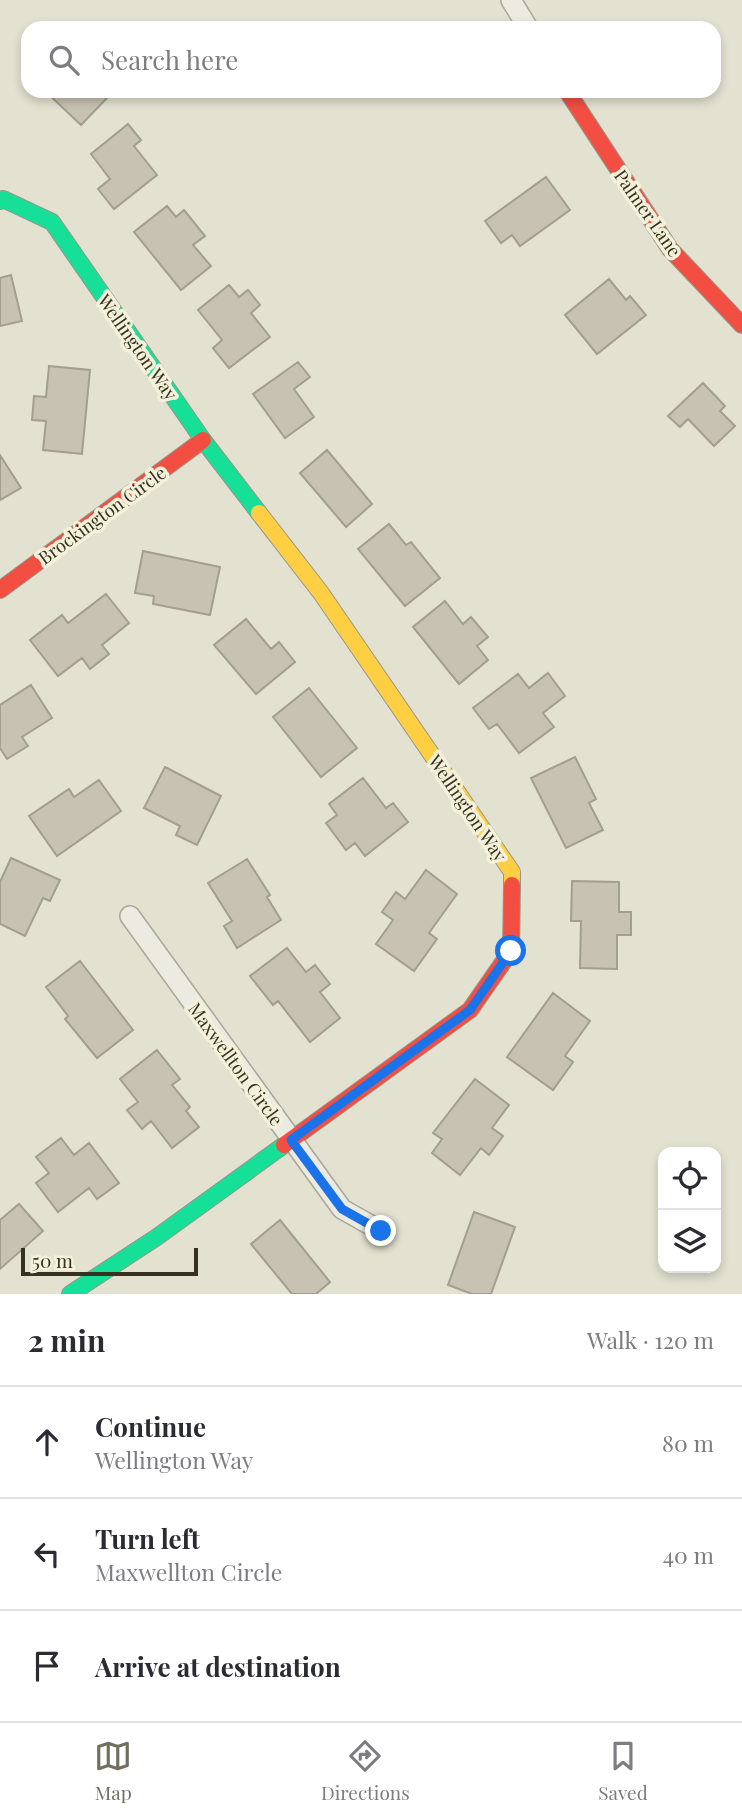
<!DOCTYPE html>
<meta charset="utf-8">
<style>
body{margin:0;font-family:"Playfair Display",serif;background:#f2f2f3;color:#2b2b33}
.controls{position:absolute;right:21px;bottom:21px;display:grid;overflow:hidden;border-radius:14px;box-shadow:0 4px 10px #0003}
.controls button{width:63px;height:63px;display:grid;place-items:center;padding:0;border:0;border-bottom:2px solid #e1e1e2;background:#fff;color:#2b2b33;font:35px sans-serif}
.scale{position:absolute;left:21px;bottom:18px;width:177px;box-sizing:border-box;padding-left:7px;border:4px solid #373122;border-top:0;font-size:19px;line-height:24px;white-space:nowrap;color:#373122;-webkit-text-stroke:5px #f3f1d9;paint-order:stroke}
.stop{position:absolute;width:21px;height:21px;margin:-16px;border:5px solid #1a73e8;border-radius:50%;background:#fff}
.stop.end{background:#1a73e8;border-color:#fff;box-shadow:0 2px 7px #0008}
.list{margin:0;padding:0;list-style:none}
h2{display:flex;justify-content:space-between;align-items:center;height:91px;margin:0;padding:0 28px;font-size:30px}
h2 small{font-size:23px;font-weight:400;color:#7c7c81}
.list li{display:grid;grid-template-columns:46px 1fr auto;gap:21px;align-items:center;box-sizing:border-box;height:112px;padding:0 28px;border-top:2px solid #e1e1e2}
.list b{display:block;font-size:26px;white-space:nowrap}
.list p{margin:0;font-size:23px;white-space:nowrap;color:#7c7c81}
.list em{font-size:23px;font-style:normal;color:#7c7c81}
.icon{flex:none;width:38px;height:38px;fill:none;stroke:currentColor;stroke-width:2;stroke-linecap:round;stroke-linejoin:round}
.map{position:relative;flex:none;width:742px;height:1294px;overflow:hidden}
.search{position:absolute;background:#fff;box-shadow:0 4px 10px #0003;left:21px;right:21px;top:21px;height:77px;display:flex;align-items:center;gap:18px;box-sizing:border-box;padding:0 24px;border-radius:21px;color:#7c7c81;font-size:26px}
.sheet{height:427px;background:#fff}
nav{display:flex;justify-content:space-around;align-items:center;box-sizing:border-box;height:98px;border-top:2px solid #e1e1e2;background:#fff;font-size:19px;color:#7c7c81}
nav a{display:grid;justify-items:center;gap:4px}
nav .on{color:#736f5f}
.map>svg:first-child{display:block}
.building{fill:#c7c2b2;stroke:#a39e90;stroke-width:2}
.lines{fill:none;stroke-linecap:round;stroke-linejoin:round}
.street-casing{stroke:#a9a799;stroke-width:22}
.fast-casing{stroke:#98968a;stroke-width:18}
.slow-casing{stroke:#98968a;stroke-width:18}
.jam-casing{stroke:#98968a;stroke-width:18}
.street{stroke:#ecebe1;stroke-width:19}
.fast{stroke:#16e098;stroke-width:16}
.slow{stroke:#ffcf43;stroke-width:16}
.jam{stroke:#f24e42;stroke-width:16}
.route{stroke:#1a73e8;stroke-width:9}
.labels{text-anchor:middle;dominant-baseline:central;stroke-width:7;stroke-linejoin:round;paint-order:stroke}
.street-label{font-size:18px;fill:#373122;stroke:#f3f1d9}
</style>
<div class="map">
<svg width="742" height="1294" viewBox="0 0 742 1294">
<rect width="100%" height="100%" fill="#e3e2d1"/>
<path class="building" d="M45,91h57l6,6 -27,28z
M128,124l13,16 -7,6 23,29 -43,34 -16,-20 12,-10 -19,-25z
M546,177l24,33 -50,36 -8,-11 -11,8 -16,-22z
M167,206l9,11 8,-7 21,26 -12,9 18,21 -30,24 -47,-58z
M11,275l11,46 -22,5v-48z
M609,279l17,21 4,-4 16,19 -49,39 -32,-39z
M229,285l10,12 9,-7 12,15 -9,8 19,24 -41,31 -16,-20 9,-8 -24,-30z
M298,362l12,15 -16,12 20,28 -29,21 -32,-44z
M49,366l41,4 -8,84 -39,-4 3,-29 -14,-1 2,-24 12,1z
M703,383l22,23 -5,5 15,15 -21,20 -26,-27 -8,8 -12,-11z
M327,450l45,54 -26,23 -46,-54z
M0,455l21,33 -21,12z
M389,524l17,21 5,-3 29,36 -35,28 -47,-57z
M143,551l77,16 -10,48 -57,-11 1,-8 -19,-3z
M106,594l23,29 -27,22 7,9 -19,15 -8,-11 -24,18 -28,-36 32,-25 6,8z
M445,601l18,23 8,-7 17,20 -11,9 11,14 -29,24 -46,-57z
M246,619l25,30 8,-7 16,20 -39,32 -42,-49z
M548,673l17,23 -22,17 11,14 -35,26 -22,-29 -8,5 -16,-21 45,-34 11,14z
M31,685l21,33 -30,19 6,9 -21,13 -7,-11v-43z
M309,688l48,60 -36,29 -48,-60z
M575,757l21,42 -7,4 14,27 -37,18 -35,-70z
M165,767l56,29 -24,49 -21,-10 4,-9 -36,-18z
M363,778l23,30 7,-5 15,19 -43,34 -10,-13 -9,7 -20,-27 11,-8 -8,-11z
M99,780l22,31 -64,45 -28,-40 40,-27 5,8z
M11,858l49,22 -10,21 -7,-3 -18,38 -25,-12v-42z
M247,859l23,36 -3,2 14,23 -44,28 -13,-22 8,-5 -24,-38z
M426,870l31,24 -28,39 8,6 -23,32 -38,-27 17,-24 -11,-8 14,-20 9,7z
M572,881l47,1v30h12v23h-14v34l-37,-1 1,-47h-10z
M287,948l19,24 9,-7 15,19 -10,8 20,26 -30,24 -32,-41 -5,4 -23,-29z
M80,961l53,69 -36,28 -32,-39 3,-3 -22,-29z
M553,993l37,28 -25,35 8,6 -20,28 -46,-33z
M157,1050l23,29 -8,6 18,22 -4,4 13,16 -27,21 -21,-27 -9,8 -15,-19 11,-8 -18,-23z
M475,1079l34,26 -17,23 11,8 -14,19 -8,-7 -21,27 -28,-22 10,-14 -9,-6z
M61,1138l13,17 15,-12 30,40 -22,16 -8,-11 -31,24 -22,-29 13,-10 -13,-16z
M19,1204l24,27 -43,38v-49z
M474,1212l41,15 -24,67h-19l-24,-9z
M280,1220l50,62 -14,12h-24l-41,-50z"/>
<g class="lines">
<defs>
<path id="street" d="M511,0l17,28
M130,916l212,293 39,22"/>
<path id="fast" d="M0,201l3,-2 49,23 151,218 56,73
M70,1294l87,-57 127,-92"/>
<path id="slow" d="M259,513l62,80 191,279v13"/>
<path id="jam" d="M567,91l103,158 72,76
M0,590l203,-150
M284,1145l186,-135 41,-59 1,-66"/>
</defs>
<use href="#street" class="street-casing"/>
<use href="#fast" class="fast-casing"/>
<use href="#slow" class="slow-casing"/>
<use href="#jam" class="jam-casing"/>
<use href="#street" class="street"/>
<use href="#fast" class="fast"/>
<use href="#slow" class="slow"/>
<use href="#jam" class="jam"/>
</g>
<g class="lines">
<path class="route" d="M381,1231l-39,-22 -51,-69 179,-130 41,-59"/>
</g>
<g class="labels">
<g class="street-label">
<text transform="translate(648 213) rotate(55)">Palmer Lane</text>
<text transform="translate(138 347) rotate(55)">Wellington Way</text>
<text transform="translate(102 515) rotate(-36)">Brockington Circle</text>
<text transform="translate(468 808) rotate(56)">Wellington Way</text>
<text transform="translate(236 1064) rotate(54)">Maxwellton Circle</text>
</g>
</g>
</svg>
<div class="controls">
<button><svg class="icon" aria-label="locate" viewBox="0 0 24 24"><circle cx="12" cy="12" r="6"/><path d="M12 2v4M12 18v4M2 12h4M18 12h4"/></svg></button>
<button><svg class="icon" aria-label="layers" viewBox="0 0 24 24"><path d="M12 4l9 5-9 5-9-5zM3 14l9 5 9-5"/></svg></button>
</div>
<div class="scale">50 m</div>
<div class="stop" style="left:511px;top:951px"></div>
<div class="stop end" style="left:381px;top:1231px"></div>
<div class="search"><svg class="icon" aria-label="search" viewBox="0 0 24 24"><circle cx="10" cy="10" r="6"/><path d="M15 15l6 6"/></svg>Search here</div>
</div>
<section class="sheet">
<h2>2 min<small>Walk · 120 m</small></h2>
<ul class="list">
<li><svg class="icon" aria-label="ahead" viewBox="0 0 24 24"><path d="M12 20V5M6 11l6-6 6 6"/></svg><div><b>Continue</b><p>Wellington Way</p></div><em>80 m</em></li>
<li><svg class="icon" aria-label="left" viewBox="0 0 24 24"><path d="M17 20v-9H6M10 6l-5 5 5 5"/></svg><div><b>Turn left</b><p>Maxwellton Circle</p></div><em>40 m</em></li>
<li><svg class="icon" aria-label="arrive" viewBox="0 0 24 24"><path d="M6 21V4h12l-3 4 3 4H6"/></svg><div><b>Arrive at destination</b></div></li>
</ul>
</section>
<nav>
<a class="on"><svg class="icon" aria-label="map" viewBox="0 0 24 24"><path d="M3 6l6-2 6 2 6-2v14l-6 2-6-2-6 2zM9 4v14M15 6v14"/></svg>Map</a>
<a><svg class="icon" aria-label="directions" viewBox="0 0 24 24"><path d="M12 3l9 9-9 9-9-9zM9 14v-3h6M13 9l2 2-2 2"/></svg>Directions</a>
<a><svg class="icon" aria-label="saved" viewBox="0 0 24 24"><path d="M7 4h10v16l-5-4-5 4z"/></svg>Saved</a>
</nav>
